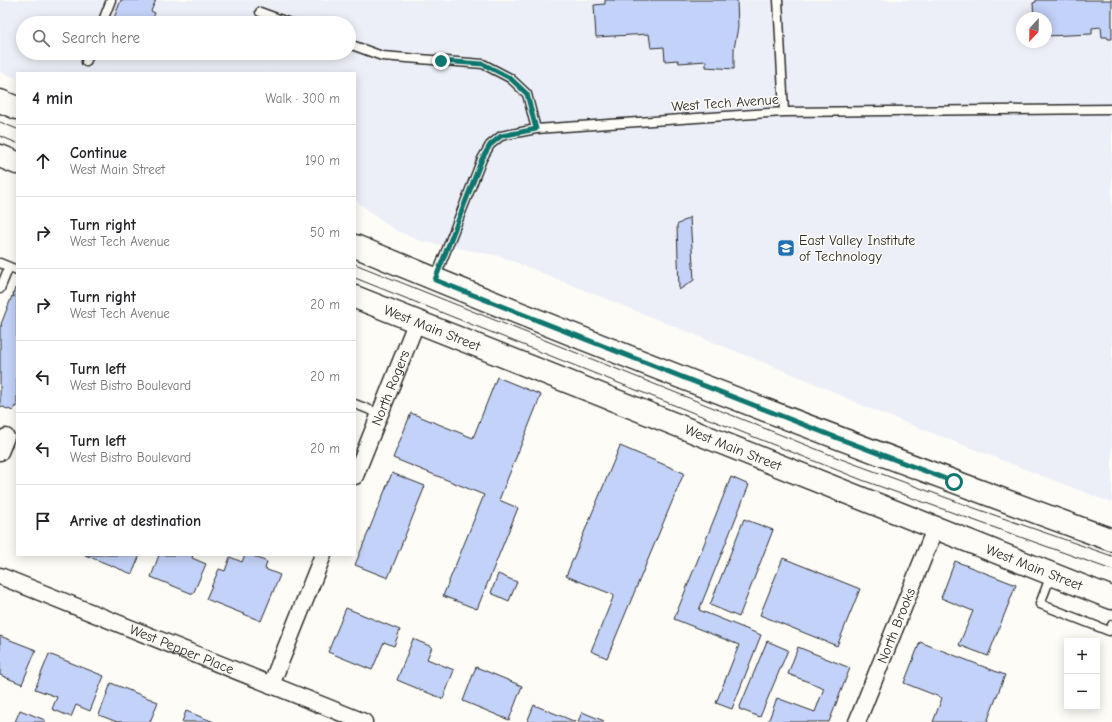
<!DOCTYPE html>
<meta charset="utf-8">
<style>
body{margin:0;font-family:"Comic Neue",sans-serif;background:#f2f2f2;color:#202124}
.controls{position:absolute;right:12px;bottom:12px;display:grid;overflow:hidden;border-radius:0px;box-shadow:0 2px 10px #0003}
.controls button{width:36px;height:36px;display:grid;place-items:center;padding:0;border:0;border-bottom:1px solid #e0e0e0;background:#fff;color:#202124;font:20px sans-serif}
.compass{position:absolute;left:1016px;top:12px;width:36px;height:36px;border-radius:50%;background:#fff;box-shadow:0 2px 10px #0003;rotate:202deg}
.stop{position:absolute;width:12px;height:12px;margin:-9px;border:3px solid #0f766e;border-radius:50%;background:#fff}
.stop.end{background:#0f766e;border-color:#fff;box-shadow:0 1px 4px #0008}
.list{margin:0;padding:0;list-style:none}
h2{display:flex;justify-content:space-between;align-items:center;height:52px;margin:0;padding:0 16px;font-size:17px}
h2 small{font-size:13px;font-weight:400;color:#757577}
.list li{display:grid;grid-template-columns:26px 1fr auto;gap:12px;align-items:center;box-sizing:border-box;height:72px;padding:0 16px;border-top:1px solid #e0e0e0}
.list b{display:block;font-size:15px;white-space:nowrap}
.list p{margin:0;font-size:13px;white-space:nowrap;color:#757577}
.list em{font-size:13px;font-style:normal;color:#757577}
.icon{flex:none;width:22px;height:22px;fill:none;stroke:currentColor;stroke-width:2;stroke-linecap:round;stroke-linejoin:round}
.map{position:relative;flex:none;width:1112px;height:722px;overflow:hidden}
.search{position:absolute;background:#fff;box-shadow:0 2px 10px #0003;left:16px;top:16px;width:340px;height:44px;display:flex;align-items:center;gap:10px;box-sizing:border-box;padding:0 14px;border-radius:22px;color:#757577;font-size:15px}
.panel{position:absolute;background:#fff;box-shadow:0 2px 10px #0003;left:16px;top:72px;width:340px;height:484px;border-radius:0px}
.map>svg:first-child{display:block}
.built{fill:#eceff7;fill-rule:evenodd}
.building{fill:#c3d2f8;stroke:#2b2b2b}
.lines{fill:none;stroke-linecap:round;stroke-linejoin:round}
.service-casing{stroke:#2b2b2b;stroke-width:11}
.minor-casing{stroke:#2b2b2b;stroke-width:19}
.primary-casing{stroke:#2b2b2b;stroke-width:25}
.service{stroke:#fdfcf7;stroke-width:8}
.minor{stroke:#fdfcf7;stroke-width:16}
.primary{stroke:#fdfcf7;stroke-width:22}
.tram{stroke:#2b2b2b;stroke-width:1}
.route{stroke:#0f766e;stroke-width:5}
.labels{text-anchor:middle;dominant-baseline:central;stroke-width:3;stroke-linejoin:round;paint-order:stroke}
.street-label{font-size:14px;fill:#2b2b2b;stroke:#fdfcf7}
.poi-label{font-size:14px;fill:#2b2b2b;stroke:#fdfcf7;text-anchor:start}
</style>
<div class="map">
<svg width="1112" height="722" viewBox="0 0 1112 722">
<rect width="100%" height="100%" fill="#fdfcf7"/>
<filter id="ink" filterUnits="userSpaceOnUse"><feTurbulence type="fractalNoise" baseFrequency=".025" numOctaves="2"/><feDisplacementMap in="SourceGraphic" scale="8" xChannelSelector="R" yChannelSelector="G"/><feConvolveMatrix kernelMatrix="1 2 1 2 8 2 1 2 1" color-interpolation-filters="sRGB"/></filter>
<g filter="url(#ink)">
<path class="built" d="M0,0h1112v503l-244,-95 -56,-26 -312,-126 -80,-15 -25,-11 -40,-30v-127h-338v5l-17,-6zM1022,18h24v24h-24zM23,23h326v30h-326z"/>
<path class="building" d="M121,0h35l-5,11 4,2 -4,10h-39z
M605,0h132l1,27 -4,22v20l-28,-2v-6l-27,2 -1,-3 -13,1 -1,-14 -13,1 -2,-14 -53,3 -2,-32 11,-1z
M1036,0h76v39h-4l-1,-2h-5l-1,-10 -9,1v6l-46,2v-18h-12l-1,-15 3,-1z
M690,217l4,63 -15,10 -2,-65z
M15,288l2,1v118l-2,-1 -2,5 -13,-5v-80h2l-1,-2 11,-28 2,1v-2h-1z
M497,377l44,18 -42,105 19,8 -41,101 -34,-13 41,-101 -91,-37 18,-45 62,25z
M620,446l64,27 -77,185 -16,-7 23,-56 -48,-19z
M392,473l33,13 -37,92 -33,-13z
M731,477l18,8 -50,125 62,25 -29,74 -16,-6 23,-58 -65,-26z
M744,519l29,11 -34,87 -29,-12z
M85,555h55l-8,19z
M159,555h34l-1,3 14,6 -13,30 -42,-17z
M245,555h6l16,7 -2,7 15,6 -19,46 -55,-22 13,-30 6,2 5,-14 12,5z
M783,558l77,31 -23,57 -77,-31z
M955,561l61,24 -28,71 -29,-11 14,-34 -32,-13z
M498,574l19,8 -8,19 -18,-8z
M346,608l54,22 -6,16 -10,-4 -12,28 -44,-18z
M0,636l36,14 -14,34 -22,-9z
M413,639l19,8 -5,12 27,11 -11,29 -46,-19z
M767,641l21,9 -28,67 -21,-8z
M920,642l85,33 -18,47h-54l9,-24 -38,-15z
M798,647l52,21 -21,54h-61l9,-24 38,14 9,-24 -36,-14z
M49,654l55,22 -14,35 -14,-6 -5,12 -19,-8 5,-12 -22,-8z
M476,667l46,19 -13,34 -46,-19z
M111,683l47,19 -8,20h-33l-18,-7z
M534,705l42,17h-49z
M20,710l25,10v2h-30z
M186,711l28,11h-32z
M582,712l22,9v1h-26z"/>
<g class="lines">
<defs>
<path id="service" d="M778,0l6,112
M260,12l30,11
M102,23l9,-23
M349,44l33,12 101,8 27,14 17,16 9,35
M86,62l4,-9
M0,263l17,7
M435,279l47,-120 8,-14 11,-9 35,-7 248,-17 328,-3
M0,289l9,-22
M355,404l25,10
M1051,575l-11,29 69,27 3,-6"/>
<g id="minor">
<path d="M0,452l6,-15"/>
<path id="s1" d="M355,476l62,-155"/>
<path id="s2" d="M0,576l364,146"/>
<path d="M271,685l52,-130"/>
<path id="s3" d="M857,722l78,-193"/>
</g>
<g id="primary">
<path d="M0,101l17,7"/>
<path d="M0,156l17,7"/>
<path d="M355,246c250,104 503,201 757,294"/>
<path id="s4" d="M355,297l757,301"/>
</g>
</defs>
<use href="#service" class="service-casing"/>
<use href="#minor" class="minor-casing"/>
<use href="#primary" class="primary-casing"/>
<use href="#service" class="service"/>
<use href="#minor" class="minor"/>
<use href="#primary" class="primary"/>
<path class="tram" d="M0,122l17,7
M0,136l17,7
M355,264l486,195 136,50 135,47
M355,278l507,202 250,90"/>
</g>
</g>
<g class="lines" filter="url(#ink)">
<path class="route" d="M441,61l42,3 27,14 17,16 9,35 -35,7 -11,9 -8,14 -47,121 400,157 119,45"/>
</g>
<defs>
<symbol id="school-square" viewBox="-11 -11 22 22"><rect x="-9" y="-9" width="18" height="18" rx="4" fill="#1f6fb2" stroke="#fdfcf7"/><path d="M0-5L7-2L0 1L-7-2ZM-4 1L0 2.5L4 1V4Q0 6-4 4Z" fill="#fff"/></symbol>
</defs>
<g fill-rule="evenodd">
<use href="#school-square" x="776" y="238" width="20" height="20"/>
</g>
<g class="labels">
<g class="street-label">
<text transform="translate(725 103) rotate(-4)">West Tech Avenue</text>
<text stroke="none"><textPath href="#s4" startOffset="83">West Main Street</textPath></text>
<text stroke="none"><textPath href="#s1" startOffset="95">North Rogers</textPath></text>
<text stroke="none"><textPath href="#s4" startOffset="407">West Main Street</textPath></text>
<text stroke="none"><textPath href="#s4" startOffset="731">West Main Street</textPath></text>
<text stroke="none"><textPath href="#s3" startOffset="104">North Brooks</textPath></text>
<text stroke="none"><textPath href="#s2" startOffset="196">West Pepper Place</textPath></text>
</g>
<g class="poi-label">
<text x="799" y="240">East Valley Institute<tspan x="799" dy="16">of Technology</tspan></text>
</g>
</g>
</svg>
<div class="controls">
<button>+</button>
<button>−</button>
</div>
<svg class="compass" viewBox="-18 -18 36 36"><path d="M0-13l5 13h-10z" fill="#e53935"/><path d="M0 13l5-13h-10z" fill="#757577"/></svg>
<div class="stop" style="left:954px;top:482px"></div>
<div class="stop end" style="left:441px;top:61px"></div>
<div class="search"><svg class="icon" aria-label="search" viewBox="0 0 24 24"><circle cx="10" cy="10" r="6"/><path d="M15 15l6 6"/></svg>Search here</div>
<section class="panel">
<h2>4 min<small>Walk · 300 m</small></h2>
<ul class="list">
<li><svg class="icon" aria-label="ahead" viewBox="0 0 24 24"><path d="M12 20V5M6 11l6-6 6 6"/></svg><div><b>Continue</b><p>West Main Street</p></div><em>190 m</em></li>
<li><svg class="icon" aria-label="right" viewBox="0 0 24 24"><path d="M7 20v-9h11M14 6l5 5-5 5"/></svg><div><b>Turn right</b><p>West Tech Avenue</p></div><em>50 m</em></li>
<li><svg class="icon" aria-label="right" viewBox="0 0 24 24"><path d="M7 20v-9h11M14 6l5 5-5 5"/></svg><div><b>Turn right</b><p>West Tech Avenue</p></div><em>20 m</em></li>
<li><svg class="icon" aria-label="left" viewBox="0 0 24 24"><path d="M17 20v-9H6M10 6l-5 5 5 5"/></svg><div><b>Turn left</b><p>West Bistro Boulevard</p></div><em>20 m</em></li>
<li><svg class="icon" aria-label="left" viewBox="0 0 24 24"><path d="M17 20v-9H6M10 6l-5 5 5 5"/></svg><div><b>Turn left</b><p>West Bistro Boulevard</p></div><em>20 m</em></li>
<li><svg class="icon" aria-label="arrive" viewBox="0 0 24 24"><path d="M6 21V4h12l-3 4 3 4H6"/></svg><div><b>Arrive at destination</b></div></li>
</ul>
</section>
</div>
